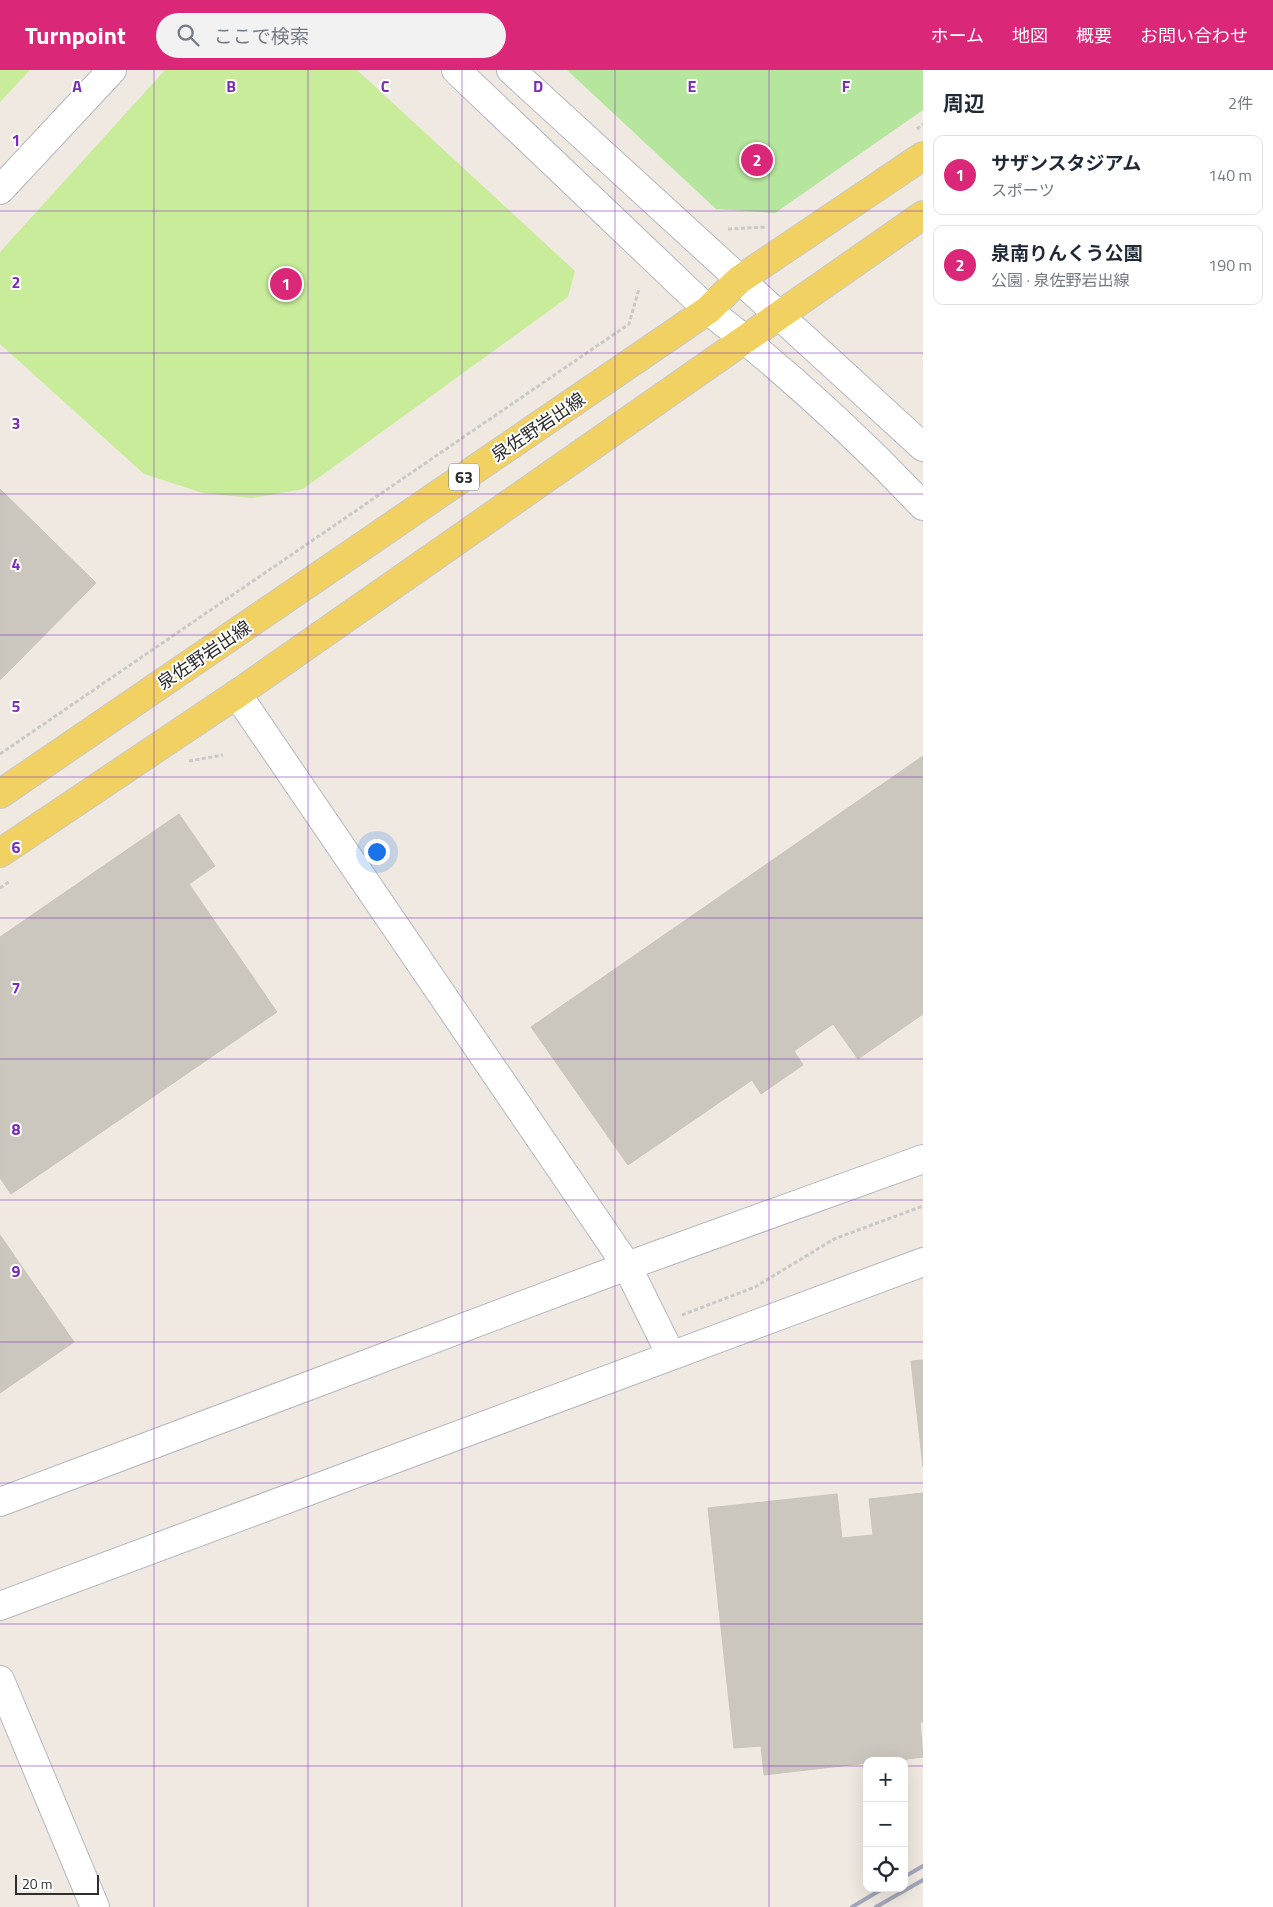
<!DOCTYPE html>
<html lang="ja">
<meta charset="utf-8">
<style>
body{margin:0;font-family:"Titillium Web","Noto Sans JP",sans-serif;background:#f2f2f3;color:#1f2937}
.controls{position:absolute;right:15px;bottom:15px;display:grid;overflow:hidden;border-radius:10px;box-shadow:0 5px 20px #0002}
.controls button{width:45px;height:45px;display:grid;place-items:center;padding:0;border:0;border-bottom:1px solid #e0e1e3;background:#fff;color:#1f2937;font:25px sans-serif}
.scale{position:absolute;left:15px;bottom:12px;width:84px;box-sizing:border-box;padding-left:5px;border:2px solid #2e2e2e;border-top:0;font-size:14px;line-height:18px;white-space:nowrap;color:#2e2e2e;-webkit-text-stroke:4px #fff;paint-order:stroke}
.you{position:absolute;left:376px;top:781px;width:18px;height:18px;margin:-12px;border:4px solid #fff;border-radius:50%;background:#1a73e8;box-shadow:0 0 0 8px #1a73e833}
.badge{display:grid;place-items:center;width:32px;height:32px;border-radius:50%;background:#db2777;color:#fff;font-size:16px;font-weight:700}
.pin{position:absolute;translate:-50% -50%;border:2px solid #fff;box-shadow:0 1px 5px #0006}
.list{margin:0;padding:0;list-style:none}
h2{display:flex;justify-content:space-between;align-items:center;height:65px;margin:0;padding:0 20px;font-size:21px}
h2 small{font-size:16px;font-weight:400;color:#747a83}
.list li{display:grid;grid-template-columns:32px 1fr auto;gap:15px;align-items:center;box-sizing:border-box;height:80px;margin:0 10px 10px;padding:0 10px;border:1px solid #e0e1e3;border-radius:10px}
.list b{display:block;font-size:19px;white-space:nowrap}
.list p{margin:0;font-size:16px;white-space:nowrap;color:#747a83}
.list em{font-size:16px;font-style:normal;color:#747a83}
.icon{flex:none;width:28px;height:28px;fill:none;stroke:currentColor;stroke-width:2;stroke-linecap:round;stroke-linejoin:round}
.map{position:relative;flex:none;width:923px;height:1837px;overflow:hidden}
header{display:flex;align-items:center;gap:30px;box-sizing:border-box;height:70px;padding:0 25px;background:#db2777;color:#fff}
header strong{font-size:24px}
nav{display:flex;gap:28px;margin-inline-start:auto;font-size:18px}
.search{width:350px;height:45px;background:#f2f2f3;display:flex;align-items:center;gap:12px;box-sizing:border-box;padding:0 18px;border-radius:28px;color:#747a83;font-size:19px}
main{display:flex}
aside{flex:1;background:#fff}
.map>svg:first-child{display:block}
.green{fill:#b6e59e}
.pitch{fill:#c9ec9a}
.building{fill:#cbc7bf;stroke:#cbc5ba}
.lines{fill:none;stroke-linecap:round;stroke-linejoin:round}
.minor-casing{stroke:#b4b7c1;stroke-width:30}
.tertiary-casing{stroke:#b4b7c1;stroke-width:30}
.primary-casing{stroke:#c9c9c9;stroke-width:30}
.path{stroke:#c9c9c9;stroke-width:3;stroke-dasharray:4 2.5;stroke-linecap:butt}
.minor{stroke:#fff;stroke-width:28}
.tertiary{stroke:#fff;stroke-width:28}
.primary{stroke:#f2d163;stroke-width:28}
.rail{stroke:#a3a6b8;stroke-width:4}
.grid{fill:none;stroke:#7b2cbf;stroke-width:1;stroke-opacity:0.55}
.labels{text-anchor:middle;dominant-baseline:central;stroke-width:4;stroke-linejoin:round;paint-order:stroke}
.shield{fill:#fff;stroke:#6d6d6d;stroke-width:1}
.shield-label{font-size:16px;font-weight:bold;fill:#2e2e2e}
.street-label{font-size:18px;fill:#2e2e2e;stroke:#fff}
.grid-label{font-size:16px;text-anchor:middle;font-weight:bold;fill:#7b2cbf;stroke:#fff;stroke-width:4;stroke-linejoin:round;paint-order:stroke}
</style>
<header>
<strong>Turnpoint</strong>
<div class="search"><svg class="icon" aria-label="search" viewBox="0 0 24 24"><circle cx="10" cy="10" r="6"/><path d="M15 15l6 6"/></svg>ここで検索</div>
<nav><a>ホーム</a><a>地図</a><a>概要</a><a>お問い合わせ</a></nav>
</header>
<main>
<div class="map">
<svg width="923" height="1837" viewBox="0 0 923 1837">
<rect width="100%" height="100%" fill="#efe9e1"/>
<path class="green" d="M567,0h356v40l-148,103 -59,-4z"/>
<path class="pitch" d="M0,0h30l-30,32z
M165,0h192l218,201 -7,26 -265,192 -51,9 -49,-5 -59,-19 -144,-130v-92z"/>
<path class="building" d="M0,419l96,94 -96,97z
M923,686v258l-65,45 -25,-35 -39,27 9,14 -42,29 -9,-14 -124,85 -97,-138z
M179,744l36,52 -26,18 88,128 -266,182 -11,-16v-241z
M0,1165l74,107 -74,51z
M923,1290v107l-12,-106z
M923,1423v229h-3l3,35 -32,4h-24v2l-103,12 -3,-29 -27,2 -26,-240 129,-14 5,44 31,-3 -4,-36z"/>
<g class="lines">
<defs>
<path id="minor" d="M237,624l390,572 44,89
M0,1536l923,-344
M0,1610l95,227"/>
<path id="tertiary" d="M456,0l252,240c75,59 150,127 215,196
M511,0l412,377
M0,120l112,-120
M0,1432l627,-236 296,-107"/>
<path id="primary" d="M0,724l708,-484 31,-30 184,-124
M0,783l237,-159 686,-479"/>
</defs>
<use href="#minor" class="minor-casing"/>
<use href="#tertiary" class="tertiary-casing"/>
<use href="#primary" class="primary-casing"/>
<path class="path" d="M917,59l6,-5
M728,159l39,-2
M0,684l629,-430 10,-35
M189,691l34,-6
M0,818l10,-7
M682,1245l73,-28 79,-48 89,-33"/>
<use href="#minor" class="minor"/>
<use href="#tertiary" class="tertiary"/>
<use href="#primary" class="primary"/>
<path class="rail" d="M904,1807l19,-11
M852,1837l32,-19
M876,1837l47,-27"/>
</g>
<path class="grid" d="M154,0v1837M308,0v1837M462,0v1837M615,0v1837M769,0v1837M0,141h923M0,283h923M0,424h923M0,565h923M0,707h923M0,848h923M0,989h923M0,1130h923M0,1272h923M0,1413h923M0,1554h923M0,1696h867M904,1696h19"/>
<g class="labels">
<rect class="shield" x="449" y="393.5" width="30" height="27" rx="4"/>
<g class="shield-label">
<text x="464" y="407">63</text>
</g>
<g class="street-label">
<text transform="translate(538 357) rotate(-34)">泉佐野岩出線</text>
<text transform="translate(204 585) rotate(-34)">泉佐野岩出線</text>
</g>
</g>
<g class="grid-label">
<text x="77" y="22">A</text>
<text x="231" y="22">B</text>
<text x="385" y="22">C</text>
<text x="538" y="22">D</text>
<text x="692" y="22">E</text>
<text x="846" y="22">F</text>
<text x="16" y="76">1</text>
<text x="16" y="218">2</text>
<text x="16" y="359">3</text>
<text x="16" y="500">4</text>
<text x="16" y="642">5</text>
<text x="16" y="783">6</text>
<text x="16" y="924">7</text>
<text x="16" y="1065">8</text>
<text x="16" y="1207">9</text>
</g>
</svg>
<div class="controls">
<button>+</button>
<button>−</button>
<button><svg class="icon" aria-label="locate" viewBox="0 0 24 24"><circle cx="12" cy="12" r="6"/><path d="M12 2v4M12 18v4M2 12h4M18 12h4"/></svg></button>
</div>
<div class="scale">20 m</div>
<div class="you"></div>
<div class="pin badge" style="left:286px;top:214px">1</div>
<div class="pin badge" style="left:757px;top:90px">2</div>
</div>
<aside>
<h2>周辺<small>2件</small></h2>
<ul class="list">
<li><span class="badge">1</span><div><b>サザンスタジアム</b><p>スポーツ</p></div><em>140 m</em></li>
<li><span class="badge">2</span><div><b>泉南りんくう公園</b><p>公園 · 泉佐野岩出線</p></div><em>190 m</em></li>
</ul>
</aside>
</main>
